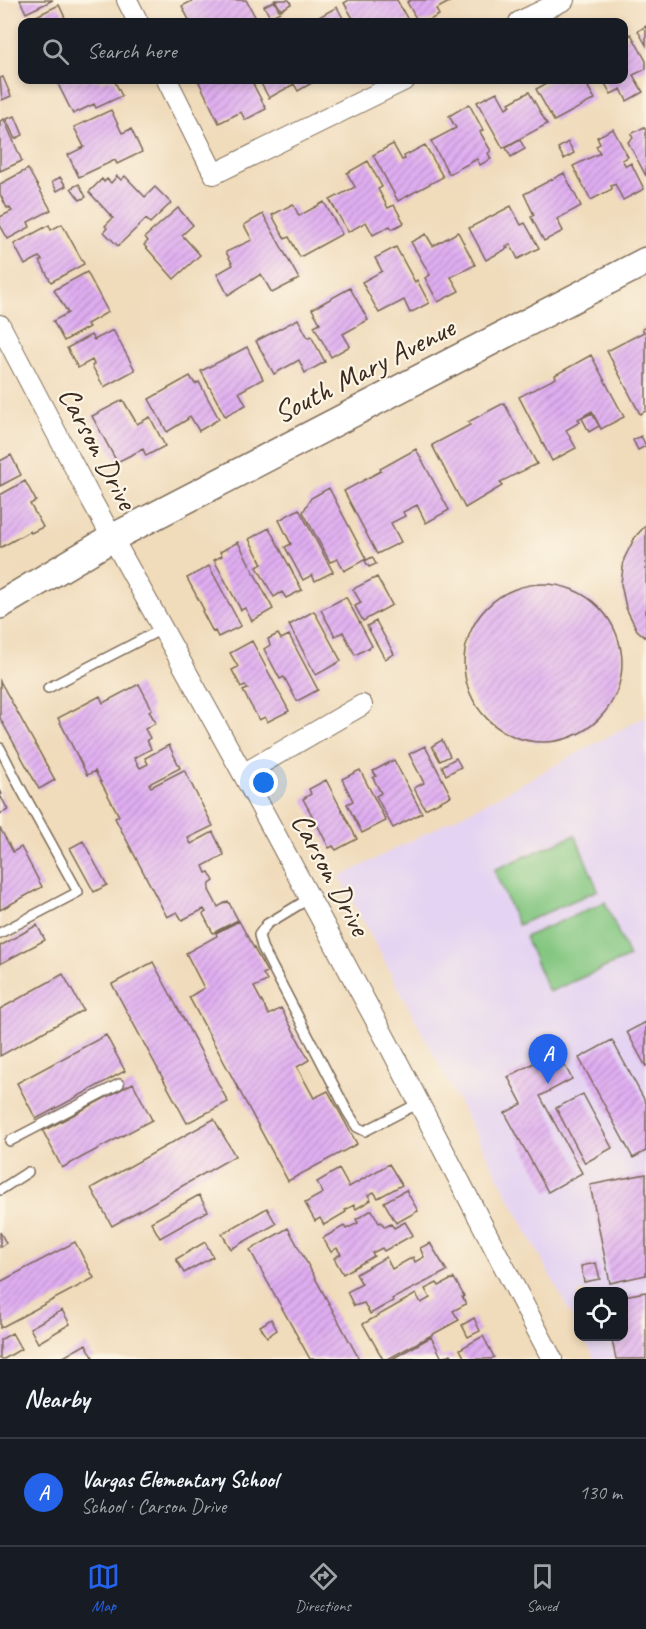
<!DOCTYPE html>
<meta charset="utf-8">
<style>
body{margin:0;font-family:Caveat,sans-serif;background:#242831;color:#f1f3f6}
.controls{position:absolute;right:18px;bottom:18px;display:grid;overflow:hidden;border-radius:12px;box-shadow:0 3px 9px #0003}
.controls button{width:54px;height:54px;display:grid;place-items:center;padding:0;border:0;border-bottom:2px solid #363941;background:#171b24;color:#f1f3f6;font:30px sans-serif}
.you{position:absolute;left:264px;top:783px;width:21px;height:21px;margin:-15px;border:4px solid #fff;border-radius:50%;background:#1a73e8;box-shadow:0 0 0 9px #1a73e833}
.badge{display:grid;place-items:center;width:39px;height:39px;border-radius:50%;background:#2563eb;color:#fff;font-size:20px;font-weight:700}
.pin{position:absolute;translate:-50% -50px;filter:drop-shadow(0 2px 3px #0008)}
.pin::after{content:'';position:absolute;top:32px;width:21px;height:18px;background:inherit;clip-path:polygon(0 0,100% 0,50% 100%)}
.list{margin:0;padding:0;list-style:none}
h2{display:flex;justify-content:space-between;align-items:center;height:78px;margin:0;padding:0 24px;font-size:26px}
h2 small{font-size:20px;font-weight:400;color:#9ea1a6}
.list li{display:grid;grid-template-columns:39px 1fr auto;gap:18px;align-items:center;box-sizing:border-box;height:108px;padding:0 24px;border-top:2px solid #363941}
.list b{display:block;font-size:22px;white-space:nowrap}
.list p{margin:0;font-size:20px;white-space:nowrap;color:#9ea1a6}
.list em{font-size:20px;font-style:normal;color:#9ea1a6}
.icon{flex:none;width:33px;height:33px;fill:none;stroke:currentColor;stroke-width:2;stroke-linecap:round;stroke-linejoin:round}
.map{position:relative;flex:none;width:646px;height:1359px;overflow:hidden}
.search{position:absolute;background:#171b24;box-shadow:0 3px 9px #0003;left:18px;right:18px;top:18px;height:66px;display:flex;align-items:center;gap:15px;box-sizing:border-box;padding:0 21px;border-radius:12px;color:#9ea1a6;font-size:22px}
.sheet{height:186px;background:#171b24}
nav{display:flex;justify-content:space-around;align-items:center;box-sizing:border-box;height:84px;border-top:2px solid #363941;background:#171b24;font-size:16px;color:#9ea1a6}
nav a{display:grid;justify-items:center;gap:3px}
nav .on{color:#2563eb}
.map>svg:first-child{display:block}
.built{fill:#e4d3f2}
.green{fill:#82c680;stroke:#5e784f;stroke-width:1.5}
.building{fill:url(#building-hatch)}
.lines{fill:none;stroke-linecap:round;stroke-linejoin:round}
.service-casing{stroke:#7a6855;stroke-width:12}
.minor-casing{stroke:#7a6855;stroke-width:22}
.secondary-casing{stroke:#7a6855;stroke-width:30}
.service{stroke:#fff;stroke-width:9}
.minor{stroke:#fff;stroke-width:20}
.secondary{stroke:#fff;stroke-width:27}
.labels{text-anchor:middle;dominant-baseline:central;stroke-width:4.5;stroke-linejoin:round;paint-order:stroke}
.street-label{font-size:30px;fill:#3b2a1e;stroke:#fcf5e5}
</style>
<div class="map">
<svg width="646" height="1359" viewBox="0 0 646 1359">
<defs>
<pattern id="building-hatch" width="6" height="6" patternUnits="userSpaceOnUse" patternTransform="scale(1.5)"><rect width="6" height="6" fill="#e0aef2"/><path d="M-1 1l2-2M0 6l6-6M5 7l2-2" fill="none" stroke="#b78ec3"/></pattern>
</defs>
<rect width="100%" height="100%" fill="#fcf5e5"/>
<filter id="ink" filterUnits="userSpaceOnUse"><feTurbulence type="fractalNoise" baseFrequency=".0167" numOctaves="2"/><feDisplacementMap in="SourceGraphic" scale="12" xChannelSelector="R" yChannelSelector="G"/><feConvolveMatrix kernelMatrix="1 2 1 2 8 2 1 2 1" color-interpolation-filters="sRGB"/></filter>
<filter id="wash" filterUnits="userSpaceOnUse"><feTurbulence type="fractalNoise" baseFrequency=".008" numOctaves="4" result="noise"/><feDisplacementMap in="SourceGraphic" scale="24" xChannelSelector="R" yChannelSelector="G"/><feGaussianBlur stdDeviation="1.35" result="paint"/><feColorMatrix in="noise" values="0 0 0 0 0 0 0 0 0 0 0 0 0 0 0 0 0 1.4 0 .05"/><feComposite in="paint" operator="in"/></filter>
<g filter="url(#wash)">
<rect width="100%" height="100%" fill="#f0dbbb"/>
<path class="built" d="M646,716v643h-51l-12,-22 41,-1v-44h-46v36l-238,-451 157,-80z"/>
<path class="green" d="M575,835l23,55 -80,35 -24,-55z
M605,902l24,55 -80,35 -24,-55z"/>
<g id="blocks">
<path class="building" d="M20,0h33l-27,13z
M194,0h52l11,20 -5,2h-62l-8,-16z
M275,0h14l2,4 -10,6z
M349,0h48l12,22h-54l-11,-19z
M411,0h42l-17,9 3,6 -13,7h-8l-11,-20z
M274,1l6,11 -10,5 -6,-11z
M59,5l8,17h-41v-1z
M337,7l8,15h-35z
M646,26v19l-8,-14z
M631,34l15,27v8l-13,6 10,17 -16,9 -6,-12 -10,5 -8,-14h21v-42z
M3,77l8,19 -9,4 -2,-22z
M56,80h42l2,2 5,-2h9l8,16 -26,12 -2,-4 -21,10z
M198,80h53l15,29 -21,11 -4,-8 -22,11z
M259,80h55l1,1 -17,10 -4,-7 -25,14z
M553,80h31l11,19 -41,22 -18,-32z
M497,92l9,16 5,-3 -2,-2 20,-11 18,32 -44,24 -26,-46z
M469,104l14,26 -3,2 11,19 -3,2 3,6 -11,6 -3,-6 -28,15 -18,-33 25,-13 -7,-12z
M111,110l11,23 9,-4 11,23 -25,12 -2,-4 -36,17 -11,-22 16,-8 -10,-20z
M15,116l8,19 -8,4 -9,-20z
M4,119l18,42 -22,10v-50z
M644,127l2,4v45l-18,-34 5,-4 -2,-4z
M613,129l15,28 -6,3 4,6 5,-3 13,26 -21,11 -8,-16 -4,2 1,3 -21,11 -18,-34 27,-13 -4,-7 4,-2 -3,-7z
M520,140l5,9 -14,8 -5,-9z
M568,142l6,11 -10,6 -6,-11z
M393,144l9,16 3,-1 -1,-3 21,-11 18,32 -45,24 -25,-46z
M368,161l14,26 -4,2 10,19 6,-3 10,18 -12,6 -2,-3 -17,9 -7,-13 -18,10 -18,-32 25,-13 -8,-14z
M28,169l23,41 -23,12 2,5 -22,12 -8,-14v-8l12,-6 -3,-4 -2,1 -7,-14v-10z
M564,173l17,33 -24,13 6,12 -19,10 -13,-24 3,-2 -10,-21z
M117,176l4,4 4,-4 20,21 10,-10 16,16 -21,20 -4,-4 -28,27 -14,-14 3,-4 -2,-2 8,-8 -24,-26 13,-13 2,3 3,-3 4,4z
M60,177l6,9 -9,5 -5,-9z
M79,184l7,13 -6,3 -9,-12z
M324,202l18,32 -42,23 -11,-20 -4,2 -13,-24 21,-11 6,12z
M511,206l10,19 4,-2 14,25 -21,11 -8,-15 -4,2 2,2 -22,12 -17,-32z
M178,208l15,17 -11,10 18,20 -26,24 -30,-34 4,-4 -3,-4z
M263,214l36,65 -27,14 -11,-19 -33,21 -11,-21 16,-9 -7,-13 26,-12 -8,-15z
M62,224l22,40 -33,18 -11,-21 2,-1 -3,-3 -14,8 -11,-21 35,-19 2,5z
M458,232l17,33 -24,12 8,14 -21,11 -13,-24 5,-3 -19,-33 15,-8 7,12z
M396,247l19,35 2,-2 12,23 -19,10 -6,-13 -25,13 -17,-31 20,-11 -7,-13z
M87,272l21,40 -21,12 2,3 -25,14 -11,-20 15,-8 -14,-23z
M350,288l18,32 -25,14 7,12 -19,11 -17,-31 6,-3 -8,-14z
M298,319l10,19 3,-2 14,26 -20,11 -6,-13 -25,14 -18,-33z
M646,327v84l-6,3 -33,-63 37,-19 -2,-3z
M113,330l22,40 -31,17 -12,-21 2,-2 -2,-4 -14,8 -11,-20 24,-13 3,5z
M247,347l16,32 -24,13 7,13 -21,11 -24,-45z
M591,355l33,62 -23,12 -9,-18 -14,8 2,3 -14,8 10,18 -24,13 -33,-64 37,-19 -1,-3z
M190,376l5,8 4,-2 20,37 -20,12 -9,-15 -3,2 1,1 -21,13 -18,-33z
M123,400l14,24 13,-7 15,29 -19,10 -3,-7 -26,13 -25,-46z
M504,403l33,61 -37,18 2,4 -37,22 -33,-63 38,-20 -2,-3z
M592,413l7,13 -10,6 -7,-14z
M641,436l5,10 -8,4 -5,-10z
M416,449l33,61 -23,13 -9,-18 -14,7 2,4 -14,7 10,19 -24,12 -33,-63 37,-20 -1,-2z
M11,455l10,20 -21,11v-25z
M25,481l11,20 -6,3 13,23 -12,6 -1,-2 -30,17v-53z
M329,488l37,71 -22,12 -6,-12 -8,3 -27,-50 8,-14z
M299,509l34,63 -18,9 -3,-6 -9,5 -18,-33 6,-3 -12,-24z
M646,525v113l-9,-8 -11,-22 -5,-24 3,-25 11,-22z
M269,528l33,62 -16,8 -4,-6 -8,5 -17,-30 5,-3 -13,-25z
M238,542l35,67 -21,12 -7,-13 -4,2 -27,-50 8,-4 -2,-4z
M372,557l4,7 -7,3 -4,-6z
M209,566l32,60 -23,11 -3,-6 -2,1 -11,-21 2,-1 -17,-32z
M377,577l15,28 -29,16 -8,-15 6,-3 -8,-14z
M464 663a79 79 0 1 1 158 0a79 79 0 1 1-158 0Z
M346,597l26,49 -17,9 -12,-23 -8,4 -14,-26z
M314,611l27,50 -25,14 -27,-50z
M376,621l18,33 -9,5 -18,-33z
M278,634l3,5 8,-4 29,55 -21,11 -13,-24 -4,2 -16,-30 6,-4 -2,-6z
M252,641l37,70 -22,11 -2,-5 -6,3 -16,-29 5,-2 -3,-4 -4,2 -9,-17 6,-3 -8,-14z
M0,681l55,99 -16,9 -39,-71z
M139,684l13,25 -3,2 7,12 -11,6 5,9 -3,2 4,9 -17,9 6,10 8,-4 -3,-6 24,-13 11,23 -31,16 2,3 33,-17 29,56 -25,12 3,6 22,-12 11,23 -21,11 3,7 3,-1 5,9 -4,3 -1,6 9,17 10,-6 10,19 -25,13 -10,-19 3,-2 -2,-3 -22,11 -5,-8 -10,5 -52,-99 4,-2 -24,-45 -8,4 -29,-57 42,-22 3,7z
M442,740l8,16 -10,5 -8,-15z
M425,746l26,50 -26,13 -11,-21 10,-5 -15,-29z
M456,758l5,9 -15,8 -4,-9z
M394,760l28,53 -29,15 -17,-32 5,-3 -8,-15 3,-2 -3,-5z
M360,770l26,51 -24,12 -15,-29 6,-3 -11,-22z
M326,780l31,59 -21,11 -3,-4 -4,2 -10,-20 -16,-29 8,-5 -2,-5z
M0,790l2,4 -2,1 8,15 -8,4z
M0,828l13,24 8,-5 21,40 -42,23z
M83,841l24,44 -13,7 -24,-44z
M239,921l28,51 -4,2 4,7 -13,6 15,28 12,-7 28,52 -12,7 17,31 14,-7 29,53 -69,37 -99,-184 15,-9 -18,-35 31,-17 -1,-3z
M37,925l8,15 -45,24v-18z
M153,962l75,140 -41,21 -75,-139z
M63,974l20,36 -83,46v-47z
M646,1022v45l-19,-35z
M106,1035l19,36 -89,48 -19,-36z
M612,1040l34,63v48l-13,7 -54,-100z
M539,1060l8,15 18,-9 7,13 -32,17 42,77 -34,19 -43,-79 17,-9 -14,-27z
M133,1083l19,37 -90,48 -19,-37z
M583,1094l29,54 -27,15 -29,-55z
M214,1119l21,37 -123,70 -21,-38z
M389,1164l13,21 -24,13 -4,-6 -6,3 3,5 -15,9 -2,-4 -9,5 1,2 -22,13 -4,-7 -5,3 -10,-18 18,-10 -6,-11 22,-13 10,18z
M646,1174v101l-36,8 -20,-98z
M406,1190l12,21 -22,12 -12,-21z
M199,1195l9,16 -48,27 -9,-16z
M267,1208l9,16 -45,25 -9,-15z
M372,1210l7,13 2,-1 4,5 6,-3 3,4 11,-6 8,13 -29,16 -2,-3 -10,5 2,3 -31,18 -9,-16 7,-4 -4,-6 -6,4 -8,-14 21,-12 2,3 12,-6 -2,-4z
M288,1228l71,131h-49l-60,-109z
M0,1232l6,11 -6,4z
M75,1242l19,36 -94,50v-46z
M205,1242l8,15 -29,16 -8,-14z
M430,1243l17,28 -55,28 1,2 -23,13 -6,-11 -10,3 -7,-14 15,-8 -6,-10 30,-17 6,12 21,-12 2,5 9,-5 -4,-9z
M596,1263l4,16 -16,3 -3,-16z
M454,1278l10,18 -2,1 4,7 -13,7 6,9 -71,39h-5l-20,-35 53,-30 5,9 9,-5 -5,-9 12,-6 2,3z
M646,1292v67h-30l-5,-23h13v-40z
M62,1310l8,14 -32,19 -8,-15z
M474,1318l6,13 -12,6 -6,-12z
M271,1319l6,11 -10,7 -7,-11z
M12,1333l9,16 -17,10h-4v-19z
M483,1336l11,21 -3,2h-26l-5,-10z
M431,1337l11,21 9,-4 3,5h-62z
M86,1344l8,15h-34z"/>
</g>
</g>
<g filter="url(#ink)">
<use href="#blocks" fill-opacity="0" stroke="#7a6855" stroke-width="1.5"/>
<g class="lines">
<defs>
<path id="service" d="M48,688l114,-59
M0,748l21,41 57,103 -78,41
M310,898l-43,26 -8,11 3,12 85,164 10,16 8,4 54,-28
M10,1141l109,-57
M0,1190l28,-18"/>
<path id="minor" d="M127,0l11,22
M519,22l45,-22
M167,80l47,94 191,-94
M0,325l92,176 151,273 147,273 162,312
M243,774l119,-69"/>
<path id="secondary" d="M0,605l112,-67 534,-277"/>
</defs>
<use href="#service" class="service-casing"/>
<use href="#minor" class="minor-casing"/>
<use href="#secondary" class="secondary-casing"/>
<use href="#service" class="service"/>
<use href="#minor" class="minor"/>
<use href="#secondary" class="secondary"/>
</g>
</g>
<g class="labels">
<g class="street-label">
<text transform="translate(364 370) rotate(-27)">South Mary Avenue</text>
<text transform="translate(98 448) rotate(62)">Carson Drive</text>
<text transform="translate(331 874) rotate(62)">Carson Drive</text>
</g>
</g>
</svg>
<div class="controls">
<button><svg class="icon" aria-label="locate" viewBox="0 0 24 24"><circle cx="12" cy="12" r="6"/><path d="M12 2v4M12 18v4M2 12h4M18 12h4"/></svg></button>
</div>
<div class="you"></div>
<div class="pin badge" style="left:548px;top:1084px">A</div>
<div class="search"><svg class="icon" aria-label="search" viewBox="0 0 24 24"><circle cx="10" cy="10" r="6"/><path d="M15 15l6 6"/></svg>Search here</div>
</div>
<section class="sheet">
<h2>Nearby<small></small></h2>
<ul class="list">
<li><span class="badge">A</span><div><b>Vargas Elementary School</b><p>School · Carson Drive</p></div><em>130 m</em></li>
</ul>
</section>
<nav>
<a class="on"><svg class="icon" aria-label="map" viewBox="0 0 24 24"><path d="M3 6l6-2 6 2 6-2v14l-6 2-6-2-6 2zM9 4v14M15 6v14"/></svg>Map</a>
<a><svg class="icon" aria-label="directions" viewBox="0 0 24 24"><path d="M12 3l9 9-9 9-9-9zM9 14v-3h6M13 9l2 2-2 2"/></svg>Directions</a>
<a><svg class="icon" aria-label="saved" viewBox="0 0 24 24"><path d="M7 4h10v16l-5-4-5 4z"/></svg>Saved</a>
</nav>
